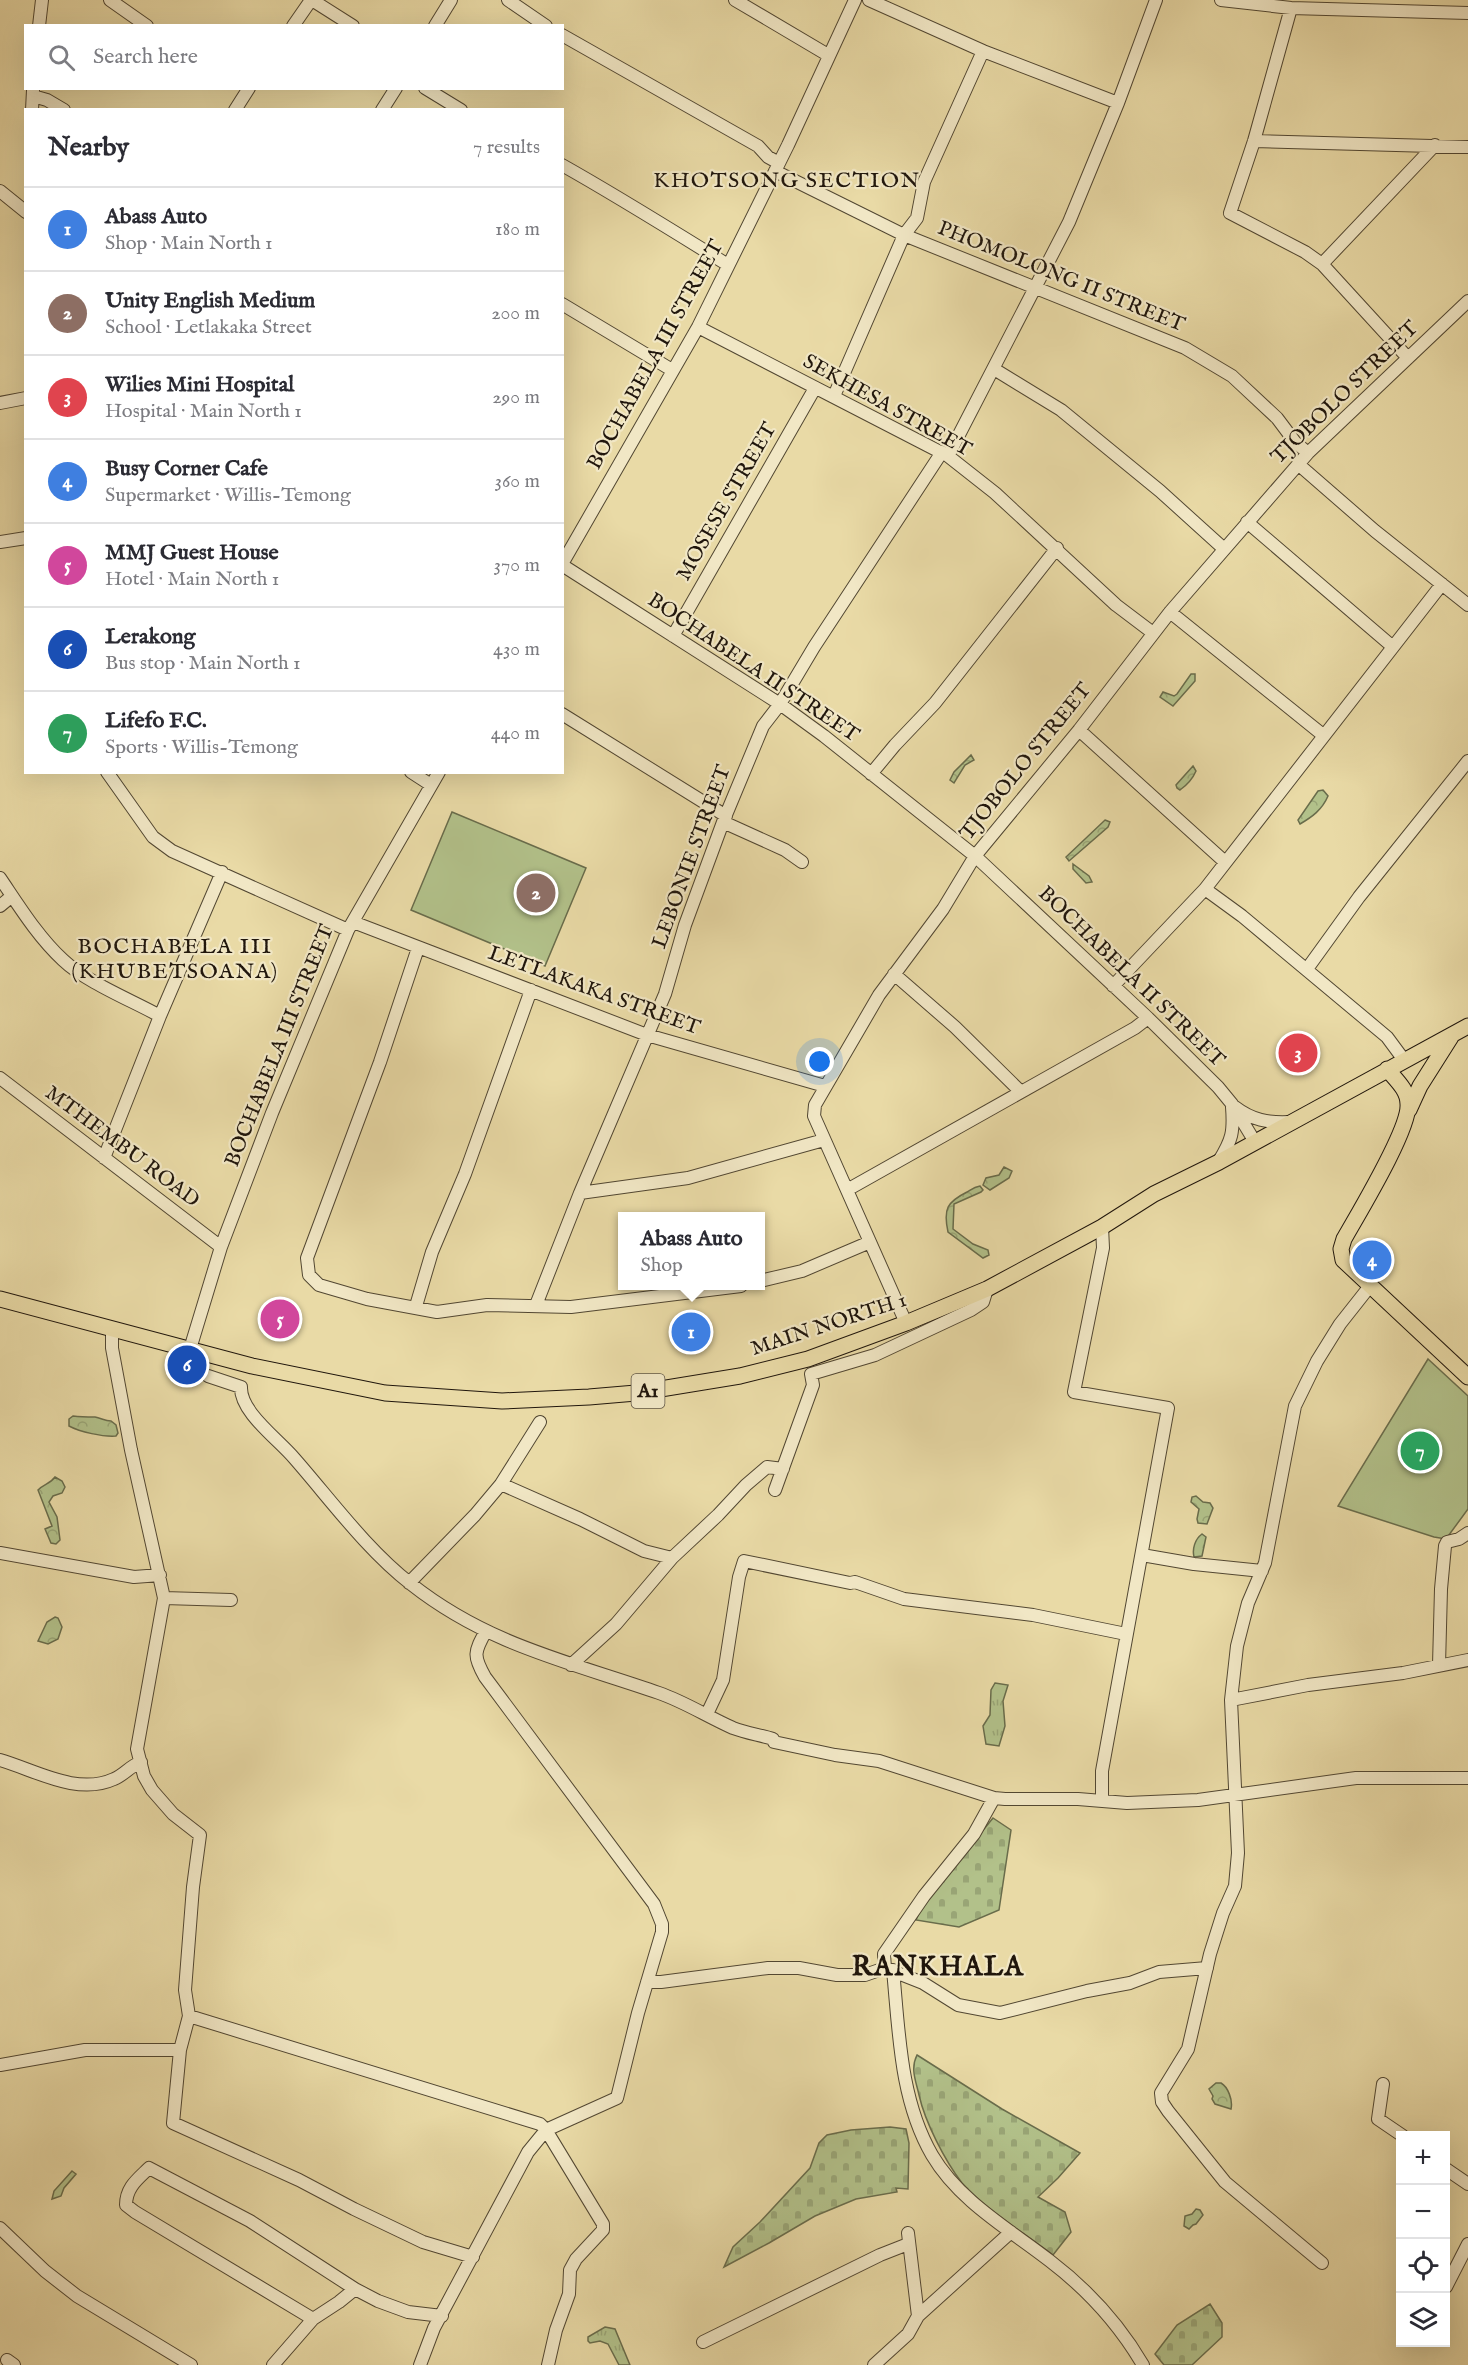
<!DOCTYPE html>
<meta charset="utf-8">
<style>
body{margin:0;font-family:"IM FELL English",serif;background:#f2f2f3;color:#2b2b33}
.controls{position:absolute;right:18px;bottom:18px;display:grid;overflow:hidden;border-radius:0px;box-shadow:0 6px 24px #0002}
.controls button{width:54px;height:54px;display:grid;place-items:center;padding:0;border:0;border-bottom:2px solid #e1e1e2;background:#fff;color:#2b2b33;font:30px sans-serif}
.you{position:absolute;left:820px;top:1062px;width:21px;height:21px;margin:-15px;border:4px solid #fff;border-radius:50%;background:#1a73e8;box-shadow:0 0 0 9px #1a73e833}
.badge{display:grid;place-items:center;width:39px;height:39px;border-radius:50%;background:#8f2418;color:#fff;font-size:20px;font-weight:700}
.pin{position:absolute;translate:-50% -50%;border:3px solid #fff;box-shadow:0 2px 6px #0006}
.popup{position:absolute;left:618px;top:1212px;width:147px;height:78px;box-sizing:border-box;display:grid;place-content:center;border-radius:0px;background:#fff;filter:drop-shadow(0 2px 4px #0005);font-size:20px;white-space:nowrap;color:#7c7c81}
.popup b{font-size:22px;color:#2b2b33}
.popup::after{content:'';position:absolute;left:50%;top:100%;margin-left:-12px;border:12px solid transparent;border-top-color:#fff}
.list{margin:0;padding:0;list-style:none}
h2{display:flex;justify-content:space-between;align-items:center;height:78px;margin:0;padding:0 24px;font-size:26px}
h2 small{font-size:20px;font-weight:400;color:#7c7c81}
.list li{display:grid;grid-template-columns:39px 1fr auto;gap:18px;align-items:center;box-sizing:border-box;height:84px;padding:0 24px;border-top:2px solid #e1e1e2}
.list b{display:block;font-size:22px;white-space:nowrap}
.list p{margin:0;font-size:20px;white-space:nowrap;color:#7c7c81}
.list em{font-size:20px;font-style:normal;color:#7c7c81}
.icon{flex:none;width:33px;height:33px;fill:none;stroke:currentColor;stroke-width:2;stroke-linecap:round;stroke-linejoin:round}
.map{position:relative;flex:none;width:1468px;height:2365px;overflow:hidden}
.search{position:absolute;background:#fff;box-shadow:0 6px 24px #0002;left:24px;top:24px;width:540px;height:66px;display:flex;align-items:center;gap:15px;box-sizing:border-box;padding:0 21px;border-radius:0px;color:#7c7c81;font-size:22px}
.panel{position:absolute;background:#fff;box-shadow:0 6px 24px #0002;left:24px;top:108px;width:540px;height:666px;border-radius:0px}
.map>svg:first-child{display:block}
.grass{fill:url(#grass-tufts);stroke:#696c4b;stroke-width:1.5}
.forest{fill:url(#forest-crowns);stroke:#696c4b;stroke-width:1.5}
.cemetery{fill:url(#cemetery-stones);stroke:#696c4b;stroke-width:1.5}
.pitch{fill:#b2c18a;stroke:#696c4b;stroke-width:1.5}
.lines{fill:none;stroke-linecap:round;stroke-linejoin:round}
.minor-casing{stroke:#524732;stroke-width:14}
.major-casing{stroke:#20160c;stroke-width:17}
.minor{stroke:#f1e7c5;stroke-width:12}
.major{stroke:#e9daa6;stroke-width:15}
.labels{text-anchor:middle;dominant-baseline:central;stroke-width:4.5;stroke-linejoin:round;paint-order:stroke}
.shield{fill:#f1e7c5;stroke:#5f5544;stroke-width:1.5}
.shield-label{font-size:20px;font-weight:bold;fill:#20160c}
.street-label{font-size:21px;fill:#20160c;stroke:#f1e7c5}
.neighbourhood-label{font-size:22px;letter-spacing:1.5px;fill:#20160c;stroke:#f1e7c5}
.district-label{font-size:27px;font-weight:bold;letter-spacing:1.5px;fill:#20160c;stroke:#f1e7c5}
</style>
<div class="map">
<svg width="1468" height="2365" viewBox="0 0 1468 2365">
<defs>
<pattern id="grass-tufts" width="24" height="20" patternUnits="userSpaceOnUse" patternTransform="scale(1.5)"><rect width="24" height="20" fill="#b2c18a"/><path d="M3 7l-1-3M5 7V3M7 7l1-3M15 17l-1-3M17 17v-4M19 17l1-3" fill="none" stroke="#99a576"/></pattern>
<pattern id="forest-crowns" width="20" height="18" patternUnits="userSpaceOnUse" patternTransform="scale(1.5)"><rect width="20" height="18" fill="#b2c18a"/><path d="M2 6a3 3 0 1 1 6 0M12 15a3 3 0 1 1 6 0" fill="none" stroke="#99a576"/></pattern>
<pattern id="cemetery-stones" width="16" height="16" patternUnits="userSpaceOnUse" patternTransform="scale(1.5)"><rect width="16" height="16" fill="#b2c18a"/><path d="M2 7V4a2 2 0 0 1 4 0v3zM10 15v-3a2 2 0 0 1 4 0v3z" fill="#99a576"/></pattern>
</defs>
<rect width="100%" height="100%" fill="#e9daa6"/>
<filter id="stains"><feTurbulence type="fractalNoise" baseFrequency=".00333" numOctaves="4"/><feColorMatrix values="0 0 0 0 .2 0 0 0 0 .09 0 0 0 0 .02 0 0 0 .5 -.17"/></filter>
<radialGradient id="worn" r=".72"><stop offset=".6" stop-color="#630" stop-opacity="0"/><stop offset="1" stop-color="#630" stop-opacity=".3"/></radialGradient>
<path class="grass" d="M995,1683l13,2 -5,16 2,25 -6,20 -13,-2 -3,-18 7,-11 1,-25z
M1196,2209l4,1 3,5 -7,9 -3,1 -4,4 -5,-3 1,-10 7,-2z
M605,2327l10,2 15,36h-11l-11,-21 -8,-3 -10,2 -2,-2v-4z"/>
<path class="forest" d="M1191,674h4v7l-22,25 -13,-9 3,-5 11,4 3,-2z
M971,755l3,5 -9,5 -11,18 -4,-3 4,-8z
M1193,766l3,5c-3,7 -9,14 -16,19l-3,-2 -1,-3z
M1323,790l5,6c-6,14 -16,21 -28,28l-2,-4 20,-29z
M1105,820l5,2 -2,5 -39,34 -3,-4z
M1073,864l16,12 3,6 -6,1 -13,-14z
M1004,1167l8,4 -3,7 -19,12 -7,-5 3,-7 13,-3z
M980,1186l3,4 -2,2 -27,12 -1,25 20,15 15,6 1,5 -6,3 -35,-26c-5,-23 -1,-30 19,-40 5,-3 7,-5 13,-6z
M73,1416c8,1 15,1 22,1 6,1 10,4 16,4l5,4 2,8 -2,3c-13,1 -36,-4 -47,-10v-7z
M55,1477l7,4 3,6 -3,6 -9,3 -4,6 8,15 3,23 -4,4 -5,-1 -6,-14 7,-3 -14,-36c6,-6 12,-6 17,-13z
M1196,1496l7,6 7,1 3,5 -6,16 -9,-1 -1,-4 2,-10 -8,-7 1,-5z
M1202,1534l4,3 -4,19 -8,1c-2,-8 1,-18 8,-23z
M55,1617l3,1 4,9 -4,12 -10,5 -10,-3 9,-19z
M1216,2083h5c7,4 12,17 10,26l-16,-5 -3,-5 1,-3 -4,-7z
M72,2171l4,3 -12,14 -3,8 -9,3 2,-8z"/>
<path class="cemetery" d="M993,1818l18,12 -12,80 -40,17 -43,-7 7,-16z
M917,2055l85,54 78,44 -22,25 -20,19 27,15 6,20 -18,23c-28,-21 -68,-46 -91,-72 -17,-22 -37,-61 -43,-88 -3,-14 -9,-26 -2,-40z
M890,2127l16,2 3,14 -1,46 -12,-1 1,4 -41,7 -41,17 -46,27 -45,24 9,-20 27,-25 50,-54 9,-25 8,-8 24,-5z
M1210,2304l12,19v14l-30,28h-28l-9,-11 22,-29z"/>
<path class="pitch" d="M452,812l134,56 -41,98 -134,-56z
M1428,1359l40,37v113l-22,30 -12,-2 -96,-31z"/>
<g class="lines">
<defs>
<path id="minor" d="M110,0l37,26
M312,0l41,26
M508,0l38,26
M735,0l93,55
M869,0l114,51 135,52
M1221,0l70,8 177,5
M1291,8l-37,133 -24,72 75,39 17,12 86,94
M39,26l3,-26
M293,26l18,-26
M435,26l16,-26
M562,35l196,111 10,11 11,6
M425,88l36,22
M33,96l14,4 17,10
M32,110l1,-20
M235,110l14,-22
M382,110l14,-22
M1254,141l214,6
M562,165c57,32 111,66 166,100
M775,171l129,64 281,113 47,28 45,42 18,24 13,11
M0,191l26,21
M1322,264l113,-119
M562,304l110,66
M698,327l250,129 47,37 121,112 37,28
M994,369l67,41 99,81 63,57
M834,396l70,-161 13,-17 7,-36 59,-131
M0,403l26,-5
M948,456l121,-234 49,-119 38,-103
M1298,464l77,67 93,74
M1247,522l146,125
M0,542l26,-4
M562,564l136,-237 90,-182 67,-145
M562,565l218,139 44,32 151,120 173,162 70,69 14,17 23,38
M1170,612l153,123
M673,636l142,-248
M562,714l164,102
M1079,730l146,132
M107,772l46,65 19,14 176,79
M411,772l20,13
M871,774l24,-29 40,-42 122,-155
M723,822l62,28 17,12
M0,878c19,28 38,59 63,82 23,22 68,40 97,56
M0,906l12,-10
M353,922l294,113 178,51
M418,948l-38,114 -73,196 2,17 10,10 48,14 70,13 50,-7 84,2 170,-21
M1307,969l52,-72 109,-136
M894,974l61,53 66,65
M1113,986l92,-97
M1404,1060l-17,-23 -145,-121 -37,-27 237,-305
M0,1078l221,169
M1235,1107c17,13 33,16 54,15
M104,1158l56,-142 62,-144
M1219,1161c13,-21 15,-29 13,-54
M847,1190l288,-162 13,-10
M580,1193l108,-15 136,-38
M1102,1227l1,21 -29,144 94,16 -66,363v30
M760,1281l42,-10 68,-29
M536,1305l44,-112 85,-199 20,-69 38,-103 40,-96 17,-22 34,-57 128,-195
M416,1306l16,-54 33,-78 66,-184
M906,1323l-92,-207 1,-11 64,-110 64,-86 32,-53 104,-126 91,-118 138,-159 160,-152
M112,1328v20l19,102 33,148 -27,151 7,27 8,14 21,24 27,21 -7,52 -8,103 4,26 -9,34 -7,73 126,57 55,29 69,33 50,15
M190,1349l31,-102 51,-134 76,-183 91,-158
M208,1376l33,11c-1,25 37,52 53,71 36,41 73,92 117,126 77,61 159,78 248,109 26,9 49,24 74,35 13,5 27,7 40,11l1,3 61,13 44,6 115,37 11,1h73l49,4 71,-3 158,-22h112
M501,1484l79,35 64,32 28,7
M775,1490l38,-105 -2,-11 64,-19 96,-45 12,-8 4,-13
M0,1553l134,24 26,-2
M1142,1555l52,9 68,7
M409,1583l66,-68 26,-31 39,-62
M164,1598l67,2
M571,1665l45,-41 56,-66 46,-43 28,-30 21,-18 16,2
M1439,1665l2,-76 4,-43 2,-4 12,-3 9,-6
M1231,1700l77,-15 95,-12 65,-13
M707,1714l16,-34 16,-103 5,-16 106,22 5,-1 49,17 129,16 93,19
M0,1760c35,10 77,36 114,19 10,-4 16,-13 27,-17
M885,1968l-1,-14 40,-58 50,-62 20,-36
M893,1970c6,62 7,130 39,185 27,46 77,74 118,106 38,29 69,63 93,104
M647,1982h14l107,-14h31l38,7h28l20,-7 38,15 35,22 42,8 87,-22 43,-8 29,-11 48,-4
M189,2016l351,108 6,6 57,94v6l-27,29 -6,11 -1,24 -13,36 -8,35
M0,2065l85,-15h95
M1383,2084l-5,35 25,17
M1446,2169l22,15
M0,2228l45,43 32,25 114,69
M908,2233l10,83
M1322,2263l-97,-81 -57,-71 -6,-9 -1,-9 27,-44 22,-95 13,-41 12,-27 3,-33 -7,-153 6,-54 11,-43 17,-40 30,-157 22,-45 23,-37 30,-38
M1446,2287l22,-43
M313,2319l-178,-107 -9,-7c0,-18 12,-26 23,-37l101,53 105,68 23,12 30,11 34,4
M703,2342l177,-87 28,-11
M7,2360l7,5
M273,2365l40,-46 26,-17 16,-13
M420,2365l14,-37 94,-176 18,-22 71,-32 21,-85 24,-81v-8l-8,-20 -169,-227c-12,-21 -11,-25 1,-46
M874,2365l34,-31 10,-18 93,-84"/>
<path id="major" d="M1387,1069c9,11 21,21 21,35 2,25 -50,110 -64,135l-3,10 2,11 125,117
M1409,1110l11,-24 31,-49
M0,1299l252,67 133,27 117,8 87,-4 47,-4 104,-17 68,-17 98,-36 81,-34 115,-62 52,-33 65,-32 249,-136"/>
</defs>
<use href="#minor" class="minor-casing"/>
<use href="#major" class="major-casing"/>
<use href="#minor" class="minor"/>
<use href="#major" class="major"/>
</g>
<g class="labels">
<rect class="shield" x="631.5" y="1374" width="33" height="34" rx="4.5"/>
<g class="shield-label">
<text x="648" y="1391">A1</text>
</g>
<g class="street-label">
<text transform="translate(1061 277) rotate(22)">PHOMOLONG II STREET</text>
<text transform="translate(656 355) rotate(-61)">BOCHABELA III STREET</text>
<text transform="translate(1345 393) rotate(-44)">TJOBOLO STREET</text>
<text transform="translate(887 406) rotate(29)">SEKHESA STREET</text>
<text transform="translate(727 502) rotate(-60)">MOSESE STREET</text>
<text transform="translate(753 668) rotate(34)">BOCHABELA II STREET</text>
<text transform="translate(1026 762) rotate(-51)">TJOBOLO STREET</text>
<text transform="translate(692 857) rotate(-70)">LEBONIE STREET</text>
<text transform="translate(1131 977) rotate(44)">BOCHABELA II STREET</text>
<text transform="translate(594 991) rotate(20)">LETLAKAKA STREET</text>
<text transform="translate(280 1046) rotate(-68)">BOCHABELA III STREET</text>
<text transform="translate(122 1147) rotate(37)">MTHEMBU ROAD</text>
<text transform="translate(829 1325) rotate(-18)">MAIN NORTH 1</text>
</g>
<g class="neighbourhood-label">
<text x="787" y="181">KHOTSONG SECTION</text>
<text x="175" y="947">BOCHABELA III<tspan x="175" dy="25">(KHUBETSOANA)</tspan></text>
</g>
<g class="district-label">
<text x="938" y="1968">RANKHALA</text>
</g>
</g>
<rect width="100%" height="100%" filter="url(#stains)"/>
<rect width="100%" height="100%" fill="url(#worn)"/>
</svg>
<div class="controls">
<button>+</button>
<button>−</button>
<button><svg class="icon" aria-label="locate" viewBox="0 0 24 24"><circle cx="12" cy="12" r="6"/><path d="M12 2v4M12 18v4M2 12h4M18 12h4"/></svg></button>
<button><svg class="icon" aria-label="layers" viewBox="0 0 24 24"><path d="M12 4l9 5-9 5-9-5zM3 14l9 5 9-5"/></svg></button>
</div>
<div class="you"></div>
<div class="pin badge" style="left:691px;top:1332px;background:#3f7fe0">1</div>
<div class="popup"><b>Abass Auto</b>Shop</div>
<div class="pin badge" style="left:536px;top:893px;background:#8d6e63">2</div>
<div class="pin badge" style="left:1298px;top:1053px;background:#e0444e">3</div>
<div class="pin badge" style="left:1372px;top:1260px;background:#3f7fe0">4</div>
<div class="pin badge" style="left:280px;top:1319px;background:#d1479c">5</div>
<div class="pin badge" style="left:187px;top:1365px;background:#1a4fb4">6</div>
<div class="pin badge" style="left:1420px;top:1451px;background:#2e9e5b">7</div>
<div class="search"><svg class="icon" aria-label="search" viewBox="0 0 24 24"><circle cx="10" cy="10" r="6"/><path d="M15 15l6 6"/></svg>Search here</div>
<section class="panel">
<h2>Nearby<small>7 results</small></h2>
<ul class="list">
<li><span class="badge" style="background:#3f7fe0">1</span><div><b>Abass Auto</b><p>Shop · Main North 1</p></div><em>180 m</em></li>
<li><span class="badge" style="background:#8d6e63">2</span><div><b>Unity English Medium</b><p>School · Letlakaka Street</p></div><em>200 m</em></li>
<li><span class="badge" style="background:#e0444e">3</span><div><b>Wilies Mini Hospital</b><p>Hospital · Main North 1</p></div><em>290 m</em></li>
<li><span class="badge" style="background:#3f7fe0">4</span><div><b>Busy Corner Cafe</b><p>Supermarket · Willis-Temong</p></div><em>360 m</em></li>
<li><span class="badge" style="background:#d1479c">5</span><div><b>MMJ Guest House</b><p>Hotel · Main North 1</p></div><em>370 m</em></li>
<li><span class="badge" style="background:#1a4fb4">6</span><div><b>Lerakong</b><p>Bus stop · Main North 1</p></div><em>430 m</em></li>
<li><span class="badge" style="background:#2e9e5b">7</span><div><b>Lifefo F.C.</b><p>Sports · Willis-Temong</p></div><em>440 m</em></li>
</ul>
</section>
</div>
